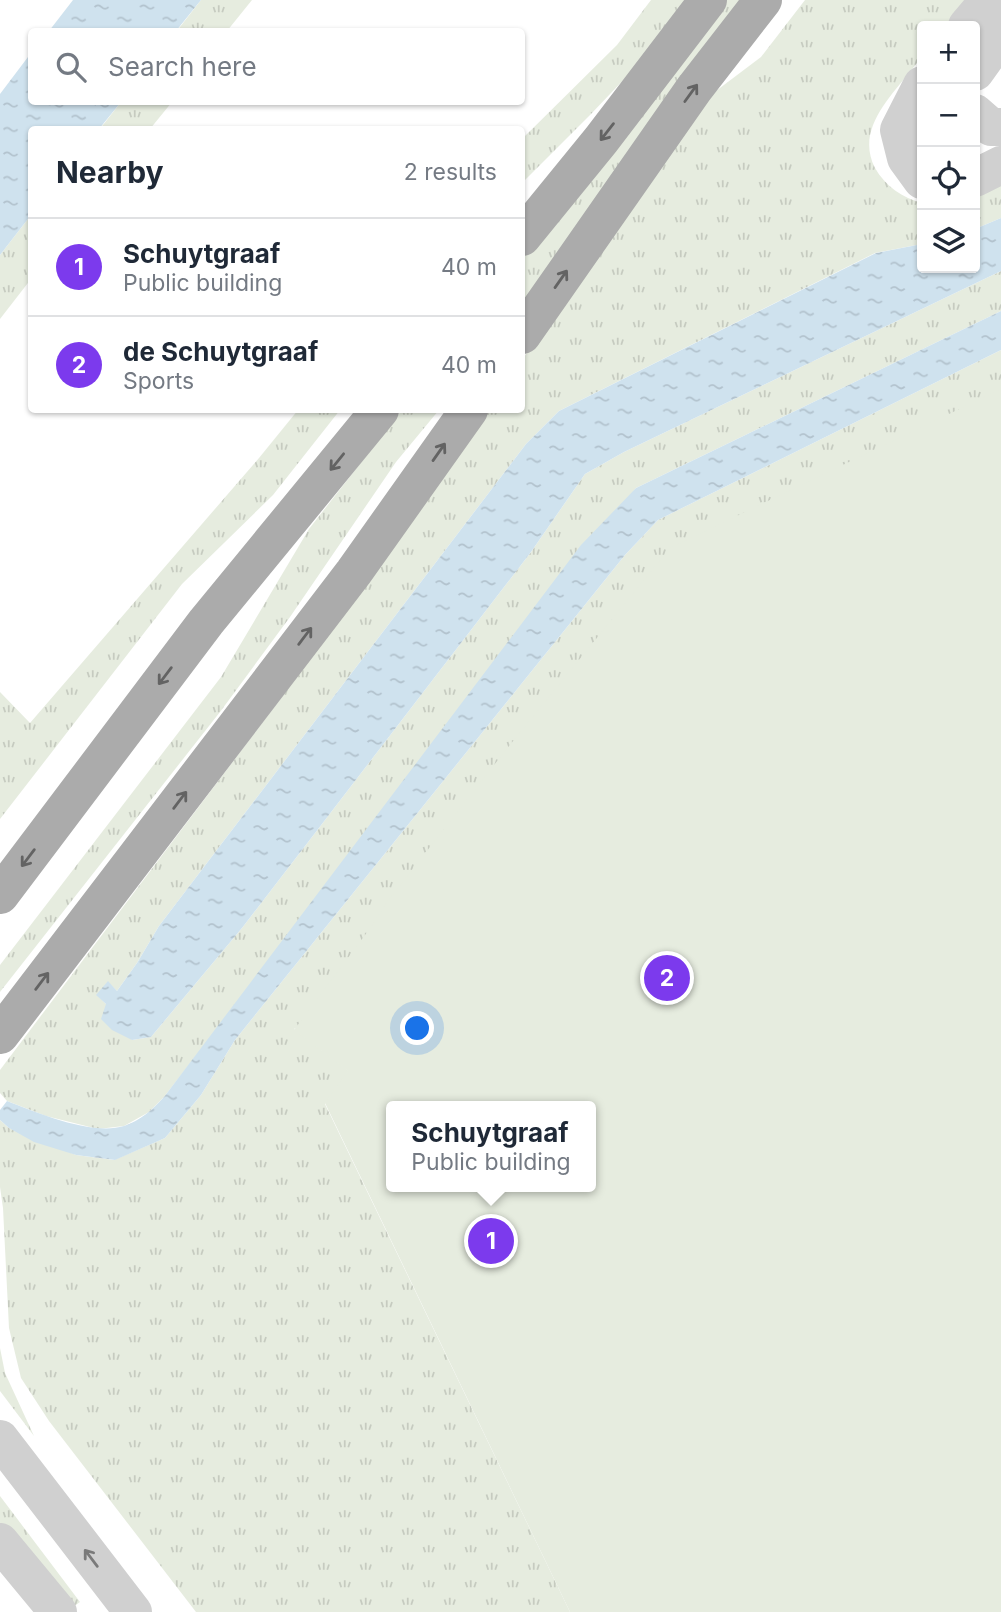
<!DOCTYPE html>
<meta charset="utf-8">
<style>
body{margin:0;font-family:Inter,sans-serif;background:#f2f2f3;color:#1f2937}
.controls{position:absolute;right:21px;top:21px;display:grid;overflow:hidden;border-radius:7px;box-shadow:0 2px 5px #0004}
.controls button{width:63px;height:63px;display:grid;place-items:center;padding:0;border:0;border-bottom:2px solid #e0e1e3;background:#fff;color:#1f2937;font:35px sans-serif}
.you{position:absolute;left:418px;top:1029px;width:24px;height:24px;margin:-18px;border:5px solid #fff;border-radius:50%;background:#1a73e8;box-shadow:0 0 0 10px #1a73e833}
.badge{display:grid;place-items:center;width:46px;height:46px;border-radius:50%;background:#7c3aed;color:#fff;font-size:23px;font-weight:700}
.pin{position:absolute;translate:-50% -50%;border:4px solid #fff;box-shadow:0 2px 7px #0006}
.popup{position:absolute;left:386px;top:1101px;width:210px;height:91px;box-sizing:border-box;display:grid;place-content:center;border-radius:7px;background:#fff;filter:drop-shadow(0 2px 5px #0005);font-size:23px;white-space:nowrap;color:#747a83}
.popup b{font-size:26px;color:#1f2937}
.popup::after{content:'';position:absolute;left:50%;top:100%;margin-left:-14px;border:14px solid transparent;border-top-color:#fff}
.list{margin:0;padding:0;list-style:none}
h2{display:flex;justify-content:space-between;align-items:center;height:91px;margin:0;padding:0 28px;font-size:30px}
h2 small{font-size:23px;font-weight:400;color:#747a83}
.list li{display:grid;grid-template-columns:46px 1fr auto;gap:21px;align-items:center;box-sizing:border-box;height:98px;padding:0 28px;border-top:2px solid #e0e1e3}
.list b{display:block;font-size:26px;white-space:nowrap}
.list p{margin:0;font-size:23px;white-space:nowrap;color:#747a83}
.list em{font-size:23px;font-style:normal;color:#747a83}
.icon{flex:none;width:38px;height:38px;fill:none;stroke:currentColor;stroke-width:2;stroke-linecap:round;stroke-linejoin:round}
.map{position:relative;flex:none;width:1001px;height:1612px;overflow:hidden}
.search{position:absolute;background:#fff;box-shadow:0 2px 5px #0004;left:28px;top:28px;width:497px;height:77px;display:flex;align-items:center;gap:18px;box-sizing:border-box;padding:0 24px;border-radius:7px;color:#747a83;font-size:26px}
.panel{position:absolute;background:#fff;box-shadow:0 2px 5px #0004;left:28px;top:126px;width:497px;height:287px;border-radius:7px}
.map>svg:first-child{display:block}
.grass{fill:url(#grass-tufts)}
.garden{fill:#e6ecdf;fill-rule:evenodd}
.water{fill:url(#water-ripples)}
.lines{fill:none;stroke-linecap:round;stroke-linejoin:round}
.minor{stroke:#d0d0d0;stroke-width:38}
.major{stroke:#ababab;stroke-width:38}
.oneway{stroke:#636363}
.oneway2{stroke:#7a7a7a}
</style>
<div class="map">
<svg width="1001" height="1612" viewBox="0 0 1001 1612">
<defs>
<pattern id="grass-tufts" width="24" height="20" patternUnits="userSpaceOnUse" patternTransform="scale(1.75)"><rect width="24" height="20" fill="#e6ecdf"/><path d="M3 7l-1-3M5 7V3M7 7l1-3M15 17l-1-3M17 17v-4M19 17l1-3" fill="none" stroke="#c6cbc0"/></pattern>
<pattern id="water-ripples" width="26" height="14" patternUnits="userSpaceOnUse" patternTransform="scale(1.75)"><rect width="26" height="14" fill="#cfe2ee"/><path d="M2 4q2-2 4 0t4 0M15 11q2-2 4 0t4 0" fill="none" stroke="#b2c2cd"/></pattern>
</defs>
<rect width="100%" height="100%" fill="#fff"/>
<path class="grass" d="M201,0h51l-25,31 -51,1z
M651,0h38l-40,53 -58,61 -69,69v-44l95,-94z
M725,0h26l-229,310v-51z
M805,0h160l-20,26h-23c0,9 2,20 0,28 -1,6 -8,12 -12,18 -22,27 -54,59 -35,96 10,18 28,30 47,35v41l-47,9 -316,158 -33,33 -367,482 -22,37 -20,28 -9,-9 -11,13 9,9 26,36 19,-3 91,-109 289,-376 54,-78 39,-22 377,-181v40l-365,177 -472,609 -15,15 -25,14 -26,3 -52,-13 -39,-15 -7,-8v-23l330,-437 157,-223h35v-50l182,-260 57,-43z
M121,102h51l-22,27 -51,1z
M1001,179v39l-26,11v-37z
M31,215v64l-31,40v-64z
M1001,350v174l-560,421 -147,84 55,42 -24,33 245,508h-374l-147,-191 -28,-43 -12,-50 -6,-120 -3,-21v-67l9,8 67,27 38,5 51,-22 36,-43 34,-55 390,-485 33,-35z
M298,410h42l-67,85 -91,89 -182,235v-127l30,31 229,-265z
M402,410h37l-43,52 -106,155 -70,95 -220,280v-27l221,-288 88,-148z
M0,1348l5,25 29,63 -34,-45z
M0,1496l80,106 -10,7 -70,-82z"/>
<path class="garden" d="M1001,389v1223h-431l-245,-509 23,-32 -54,-41 77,-103 16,-25 118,-151 165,-203zM391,1106h200v81h-200z"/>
<path class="water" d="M73,0h128l-25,31h-127z
M31,53l1,49h89l-22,27 -67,1 -1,85 -31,40v-161z
M1001,218v53l-377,181 -39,22 -54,78 -289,376 -91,109 -19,3 -20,-10 -11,-11 5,-15 -10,-9 12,-14 9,10 20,-28 22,-37 367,-482 33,-33 317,-158 46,-9v24h53v-39z
M1001,311v39l-343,170 -33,35 -390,485 -34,55 -36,43 -50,22 -39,-5 -42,-13 -25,-14 -9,-8v-10l7,-9c31,12 85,35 117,25 16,-5 29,-17 40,-29l417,-552 55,-57z"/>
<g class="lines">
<path class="minor" d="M967,26l22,-26
M975,72l25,-35 1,-4
M922,85l-23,45 7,28 16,22
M975,113l16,14h10
M975,178l26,-13
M0,1439l133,173
M0,1542l58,70"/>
<path class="major" d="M522,237l79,-97 107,-140
M522,335l172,-246 69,-89
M0,895l206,-273 174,-212
M0,1035l354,-463 115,-162"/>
</g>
<defs><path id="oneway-shaft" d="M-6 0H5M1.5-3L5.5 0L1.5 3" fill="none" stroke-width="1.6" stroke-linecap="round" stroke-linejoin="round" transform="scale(1.75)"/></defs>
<g class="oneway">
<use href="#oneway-shaft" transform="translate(691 93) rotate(-54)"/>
<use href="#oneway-shaft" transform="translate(607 132) rotate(128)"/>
<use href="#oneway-shaft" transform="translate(561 279) rotate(-55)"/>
<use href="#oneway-shaft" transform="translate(439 452) rotate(-55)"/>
<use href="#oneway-shaft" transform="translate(337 462) rotate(129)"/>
<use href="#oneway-shaft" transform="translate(305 636) rotate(-53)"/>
<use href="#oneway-shaft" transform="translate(165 676) rotate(127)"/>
<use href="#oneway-shaft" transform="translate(180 800) rotate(-53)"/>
<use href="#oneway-shaft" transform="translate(28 858) rotate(127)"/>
<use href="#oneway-shaft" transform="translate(42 981) rotate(-53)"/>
</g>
<use class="oneway2" href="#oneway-shaft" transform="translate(91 1558) rotate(-127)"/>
</svg>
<div class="controls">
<button>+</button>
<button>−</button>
<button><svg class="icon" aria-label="locate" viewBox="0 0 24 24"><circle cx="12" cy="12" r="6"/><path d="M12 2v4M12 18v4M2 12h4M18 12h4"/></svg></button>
<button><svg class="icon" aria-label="layers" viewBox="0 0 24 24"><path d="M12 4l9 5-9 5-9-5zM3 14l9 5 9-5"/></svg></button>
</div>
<div class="you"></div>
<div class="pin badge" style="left:491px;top:1241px">1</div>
<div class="popup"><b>Schuytgraaf</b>Public building</div>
<div class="pin badge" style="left:667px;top:978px">2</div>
<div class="search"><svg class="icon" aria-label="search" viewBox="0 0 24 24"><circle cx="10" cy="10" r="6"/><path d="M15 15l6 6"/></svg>Search here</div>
<section class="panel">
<h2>Nearby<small>2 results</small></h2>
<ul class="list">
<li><span class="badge">1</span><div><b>Schuytgraaf</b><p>Public building</p></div><em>40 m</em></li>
<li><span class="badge">2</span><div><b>de Schuytgraaf</b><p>Sports</p></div><em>40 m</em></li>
</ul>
</section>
</div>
